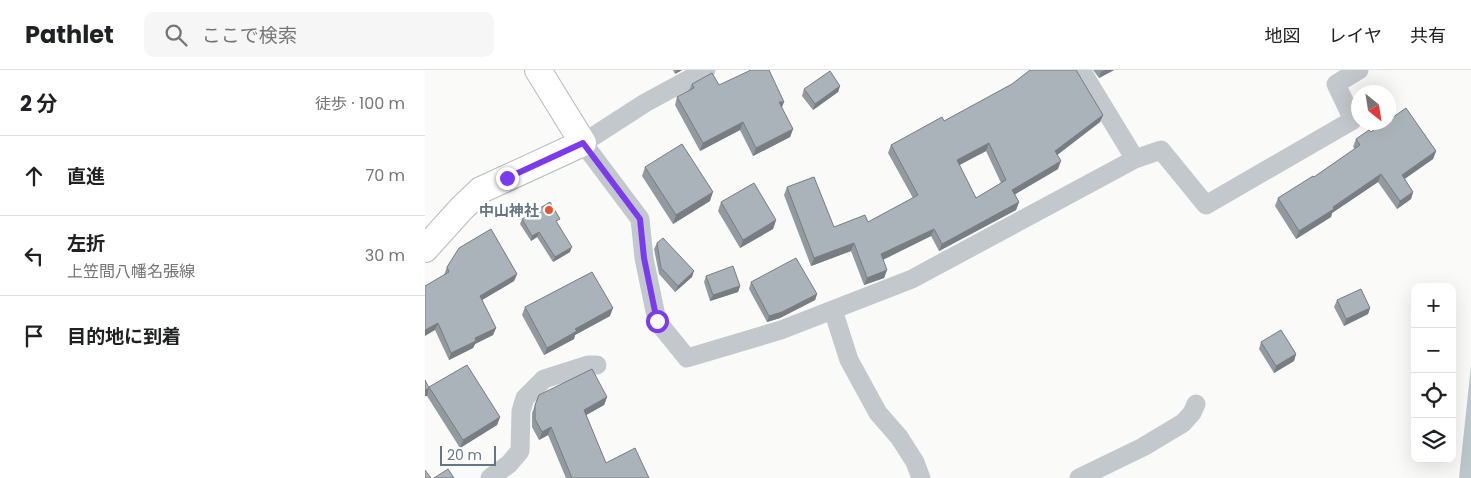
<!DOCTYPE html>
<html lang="ja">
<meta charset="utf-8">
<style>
body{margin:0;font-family:Poppins,"Noto Sans JP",sans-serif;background:#f6f6f6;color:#202124}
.controls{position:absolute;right:15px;bottom:15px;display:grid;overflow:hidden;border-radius:10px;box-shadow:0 5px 20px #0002}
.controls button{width:45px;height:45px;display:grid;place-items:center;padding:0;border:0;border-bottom:1px solid #e0e0e0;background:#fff;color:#202124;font:25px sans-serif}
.compass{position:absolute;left:926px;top:15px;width:45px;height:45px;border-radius:50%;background:#fff;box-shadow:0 5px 20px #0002;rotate:150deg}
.scale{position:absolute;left:15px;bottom:12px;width:56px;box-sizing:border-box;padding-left:5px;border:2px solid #657683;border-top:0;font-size:14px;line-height:18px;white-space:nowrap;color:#657683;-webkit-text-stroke:4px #fff;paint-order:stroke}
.stop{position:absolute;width:15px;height:15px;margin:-11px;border:4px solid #7c3aed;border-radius:50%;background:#fff}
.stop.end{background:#7c3aed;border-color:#fff;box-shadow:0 1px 5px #0008}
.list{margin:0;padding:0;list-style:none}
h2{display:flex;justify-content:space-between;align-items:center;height:65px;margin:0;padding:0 20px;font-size:21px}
h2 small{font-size:16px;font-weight:400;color:#757577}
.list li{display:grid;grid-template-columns:32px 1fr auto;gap:15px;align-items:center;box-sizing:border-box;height:80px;padding:0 20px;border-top:1px solid #e0e0e0}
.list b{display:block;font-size:19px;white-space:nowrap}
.list p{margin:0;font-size:16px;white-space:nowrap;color:#757577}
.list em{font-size:16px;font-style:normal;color:#757577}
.icon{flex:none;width:28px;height:28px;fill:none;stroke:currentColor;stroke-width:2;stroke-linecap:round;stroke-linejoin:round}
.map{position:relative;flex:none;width:1046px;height:408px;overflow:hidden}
header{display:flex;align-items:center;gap:30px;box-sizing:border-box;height:70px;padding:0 25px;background:#fff;border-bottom:1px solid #e0e0e0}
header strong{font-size:24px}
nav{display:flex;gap:28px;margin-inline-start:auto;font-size:18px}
.search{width:350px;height:45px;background:#f6f6f6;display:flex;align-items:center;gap:12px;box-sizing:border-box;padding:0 18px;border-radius:10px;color:#757577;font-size:19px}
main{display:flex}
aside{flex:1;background:#fff}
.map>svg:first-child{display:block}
.water{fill:#bbc7cb}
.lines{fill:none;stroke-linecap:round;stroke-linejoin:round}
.secondary-casing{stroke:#b3babf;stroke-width:28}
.street{stroke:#c3c8cc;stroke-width:19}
.secondary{stroke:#fff;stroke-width:26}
.wall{fill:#929a9f;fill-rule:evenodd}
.shaded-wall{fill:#777d82}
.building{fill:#aab3b9;stroke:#777d82;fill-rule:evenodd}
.route{stroke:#7c3aed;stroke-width:6}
.poi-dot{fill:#e4572e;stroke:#fff;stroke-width:2}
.labels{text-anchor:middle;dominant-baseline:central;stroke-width:5;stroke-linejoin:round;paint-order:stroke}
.poi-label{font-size:15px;font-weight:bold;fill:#657683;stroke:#fff;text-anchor:end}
</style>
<header>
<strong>Pathlet</strong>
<div class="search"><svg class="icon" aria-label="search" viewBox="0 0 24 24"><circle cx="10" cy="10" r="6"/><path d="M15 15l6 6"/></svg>ここで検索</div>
<nav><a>地図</a><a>レイヤ</a><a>共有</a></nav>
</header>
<main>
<aside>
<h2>2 分<small>徒歩 · 100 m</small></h2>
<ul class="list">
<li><svg class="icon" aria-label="ahead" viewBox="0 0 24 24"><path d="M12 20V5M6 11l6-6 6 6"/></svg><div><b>直進</b></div><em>70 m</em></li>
<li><svg class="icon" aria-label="left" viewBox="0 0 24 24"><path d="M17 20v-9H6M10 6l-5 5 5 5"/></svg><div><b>左折</b><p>上笠間八幡名張線</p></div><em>30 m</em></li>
<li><svg class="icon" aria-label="arrive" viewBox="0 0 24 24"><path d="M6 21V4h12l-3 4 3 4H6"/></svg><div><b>目的地に到着</b></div></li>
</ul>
</aside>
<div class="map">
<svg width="1046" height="408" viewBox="0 0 1046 408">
<rect width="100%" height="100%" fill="#fafaf8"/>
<path class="water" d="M1046,296v112h-12z"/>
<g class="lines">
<defs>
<path id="secondary" d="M0,179l37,-41 19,-18 102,-47 -45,-73"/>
</defs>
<use href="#secondary" class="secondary-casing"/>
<path class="street" d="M281,0l-61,33 -62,40 57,76 4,39 13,63 30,37 94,-28 131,-51 223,-120 26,-9 45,55 147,-85 -17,-36 23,-14
M656,0l54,89
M408,240l16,50 29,53 21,24 16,25 6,16
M65,408l19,-14 11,-13 1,-40 4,-13 19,-19 44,-14h9
M654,408l64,-31 40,-24 9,-10 4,-9"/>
<use href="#secondary" class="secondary"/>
</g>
<path class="wall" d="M248,0h9l-7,4z
M668,0h21l-15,8z
M267,14l27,1 62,23 12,21 -3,8 -37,19 -13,-26 -40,21 -25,-46 2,-8 12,-7z
M415,16l-2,6 -25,18 -11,-14 2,-7z
M678,45l-3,7 -43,33 1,14 -43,25 4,8 -3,8 -77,41 -8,-15 -48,24 4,10 -3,8 -20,7 -13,-34 -40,15 -27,-71 3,-8 47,40 34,-5 45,-24 -25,-45 3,-8 53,-24zM561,81l15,32 -25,15 -17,-33z
M946,62l65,19 -3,8 -29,20 9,13 -2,7 -14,10 -19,-27 -46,31 -1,4 -35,22 -21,-33 3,-8 36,-21 41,-28 -2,-2 3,-8z
M220,97l65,34 -37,23 -31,-48z
M296,132l55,18 -3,9 -33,19 -22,-37z
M97,149l36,5 12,28 -17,10 -16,-25 -6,4 -11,-17z
M232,173l35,34 -17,15 -16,-18 -5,-25z
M22,197l70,7 -3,7 -32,19 14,28 -3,7 -18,9 -2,4 -24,12 -14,-30 9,-55z
M281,206l34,10 -2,6 -28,9 -6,-19z
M326,212l66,12 -2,6 -35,18 -13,4 -18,-33z
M912,230l33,8 -2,6 -24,12 -10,-19z
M100,237l85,9 -35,19 -1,4 -30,16 -22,-40z
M836,272l35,12 -2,7 -20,12 -15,-24z
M4,318l71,29 -3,8 -37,23 -33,-52h-2z
M114,325l68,2 -3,8 -18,10 20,48 43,15h-83l-18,-43 -9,5 -7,-13v-14z"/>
<path class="shaded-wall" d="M252,0h5l-7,4z
M680,0h9l-15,8 2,-6z
M415,16l-2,6 -25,18 2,-6z
M354,32h5l-3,8z
M678,45l-3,7 -48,37 3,-8z
M318,52l-3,8 -40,21 3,-8z
M368,59l-3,8 -37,19 3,-8z
M564,73l-3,8 -32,17 3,-8z
M1011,81l-3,8 -34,24 3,-8z
M636,91l-3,8 -49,29 3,-8z
M956,104l-3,8 -46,31 -1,4 -35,22 3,-8z
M288,122l-3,9 -37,23 3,-9z
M988,122l-2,7 -14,10 3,-8z
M594,132l-3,8 -77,41 3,-7z
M351,150l-3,9 -33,19 3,-8z
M509,159l-3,7 -53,26 3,-8z
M114,162l-2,5 -6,4 1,-5z
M429,173l-3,8 -40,15 3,-8z
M147,177l-2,5 -17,10 2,-5z
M462,200l-3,8 -20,7 3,-7z
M269,201l-2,6 -17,15 3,-6z
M92,204l-3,7 -37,22 3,-7z
M315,216l-2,6 -28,9 3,-6z
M392,224l-2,6 -35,18 -13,4 2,-6z
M188,238l-3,8 -35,19 -1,4 -30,16 3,-7 28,-19z
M945,238l-2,6 -24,12 2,-7z
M13,253l-3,7 -10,6v-6z
M71,258l-3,7 -18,9 -2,4 -24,12 2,-7 24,-15z
M871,284l-2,7 -20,12 2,-7z
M4,318l-2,8h-2v-6z
M182,327l-3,8 -23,13 3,-8z
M75,347l-3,8 -37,23 3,-8z
M126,357l-3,8 -9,5 3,-8z"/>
<path class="building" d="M326,0h18l15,32h-5l14,27 -37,19 -13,-26 -40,21 -26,-46 17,-9 -2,-4 20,-11 7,12z
M605,0h46l27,45 -48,36 6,10 -49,29 7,12 -77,42 -8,-15 -53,25 6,16 -20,8 -13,-35 -40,15 -27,-71 27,-10 20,50 31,-12 3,7 50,-27 -27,-50 51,-28 2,4 68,-37zM564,73l17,37 -30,18 -19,-38z
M405,1l10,15 -25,18 -11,-15z
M981,38l30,43 -34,24 11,17 -13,9 -19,-27 -48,33 1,2 -35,22 -21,-33 35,-22 1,1 46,-32 -4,-6 13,-9 2,2 14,-10h4v-2z
M257,74l31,48 -37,23 -31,-48z
M329,113l22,37 -33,20 -22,-38z
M125,132l10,17 -4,2 16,26 -17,10 -16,-25 -7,4 -10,-17z
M66,159l26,45 -37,22 16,32 -21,10 1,3 -25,12 -13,-30 -13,7v-44l24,-14 -2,-5 12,-19z
M238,168l31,33 -16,15 -17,-18 -4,-25z
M371,188l21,36 -35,18 -13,4 -18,-34z
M308,196l7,20 -27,9 -7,-19z
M167,202l21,36 -38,21 2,2 -30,17 -22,-41z
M936,219l9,19 -24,11 -9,-19z
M856,260l15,24 -20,12 -15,-24z
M42,295l33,52 -37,23 -34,-53z
M167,299l15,28 -23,13 22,53 29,-15 14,30h-77l-21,-51 -9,5 -7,-13v-14l4,-10z
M0,310l4,8 -4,2z
M23,399l6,9h-20z
M0,400l6,8h-6z"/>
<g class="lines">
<path class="route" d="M82,108l76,-35 57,76 4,39 13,63"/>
</g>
<circle class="poi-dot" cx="124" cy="140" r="5"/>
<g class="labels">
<g class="poi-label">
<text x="114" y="140">中山神社</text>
</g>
</g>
</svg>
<div class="controls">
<button>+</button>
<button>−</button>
<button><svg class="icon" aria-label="locate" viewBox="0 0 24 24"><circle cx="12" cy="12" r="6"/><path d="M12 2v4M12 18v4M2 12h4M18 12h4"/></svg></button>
<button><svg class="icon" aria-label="layers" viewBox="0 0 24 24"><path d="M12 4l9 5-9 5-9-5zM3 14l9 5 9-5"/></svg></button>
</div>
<svg class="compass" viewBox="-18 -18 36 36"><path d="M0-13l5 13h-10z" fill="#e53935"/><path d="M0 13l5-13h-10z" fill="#757577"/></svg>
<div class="scale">20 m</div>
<div class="stop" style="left:232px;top:251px"></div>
<div class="stop end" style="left:82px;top:108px"></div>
</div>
</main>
